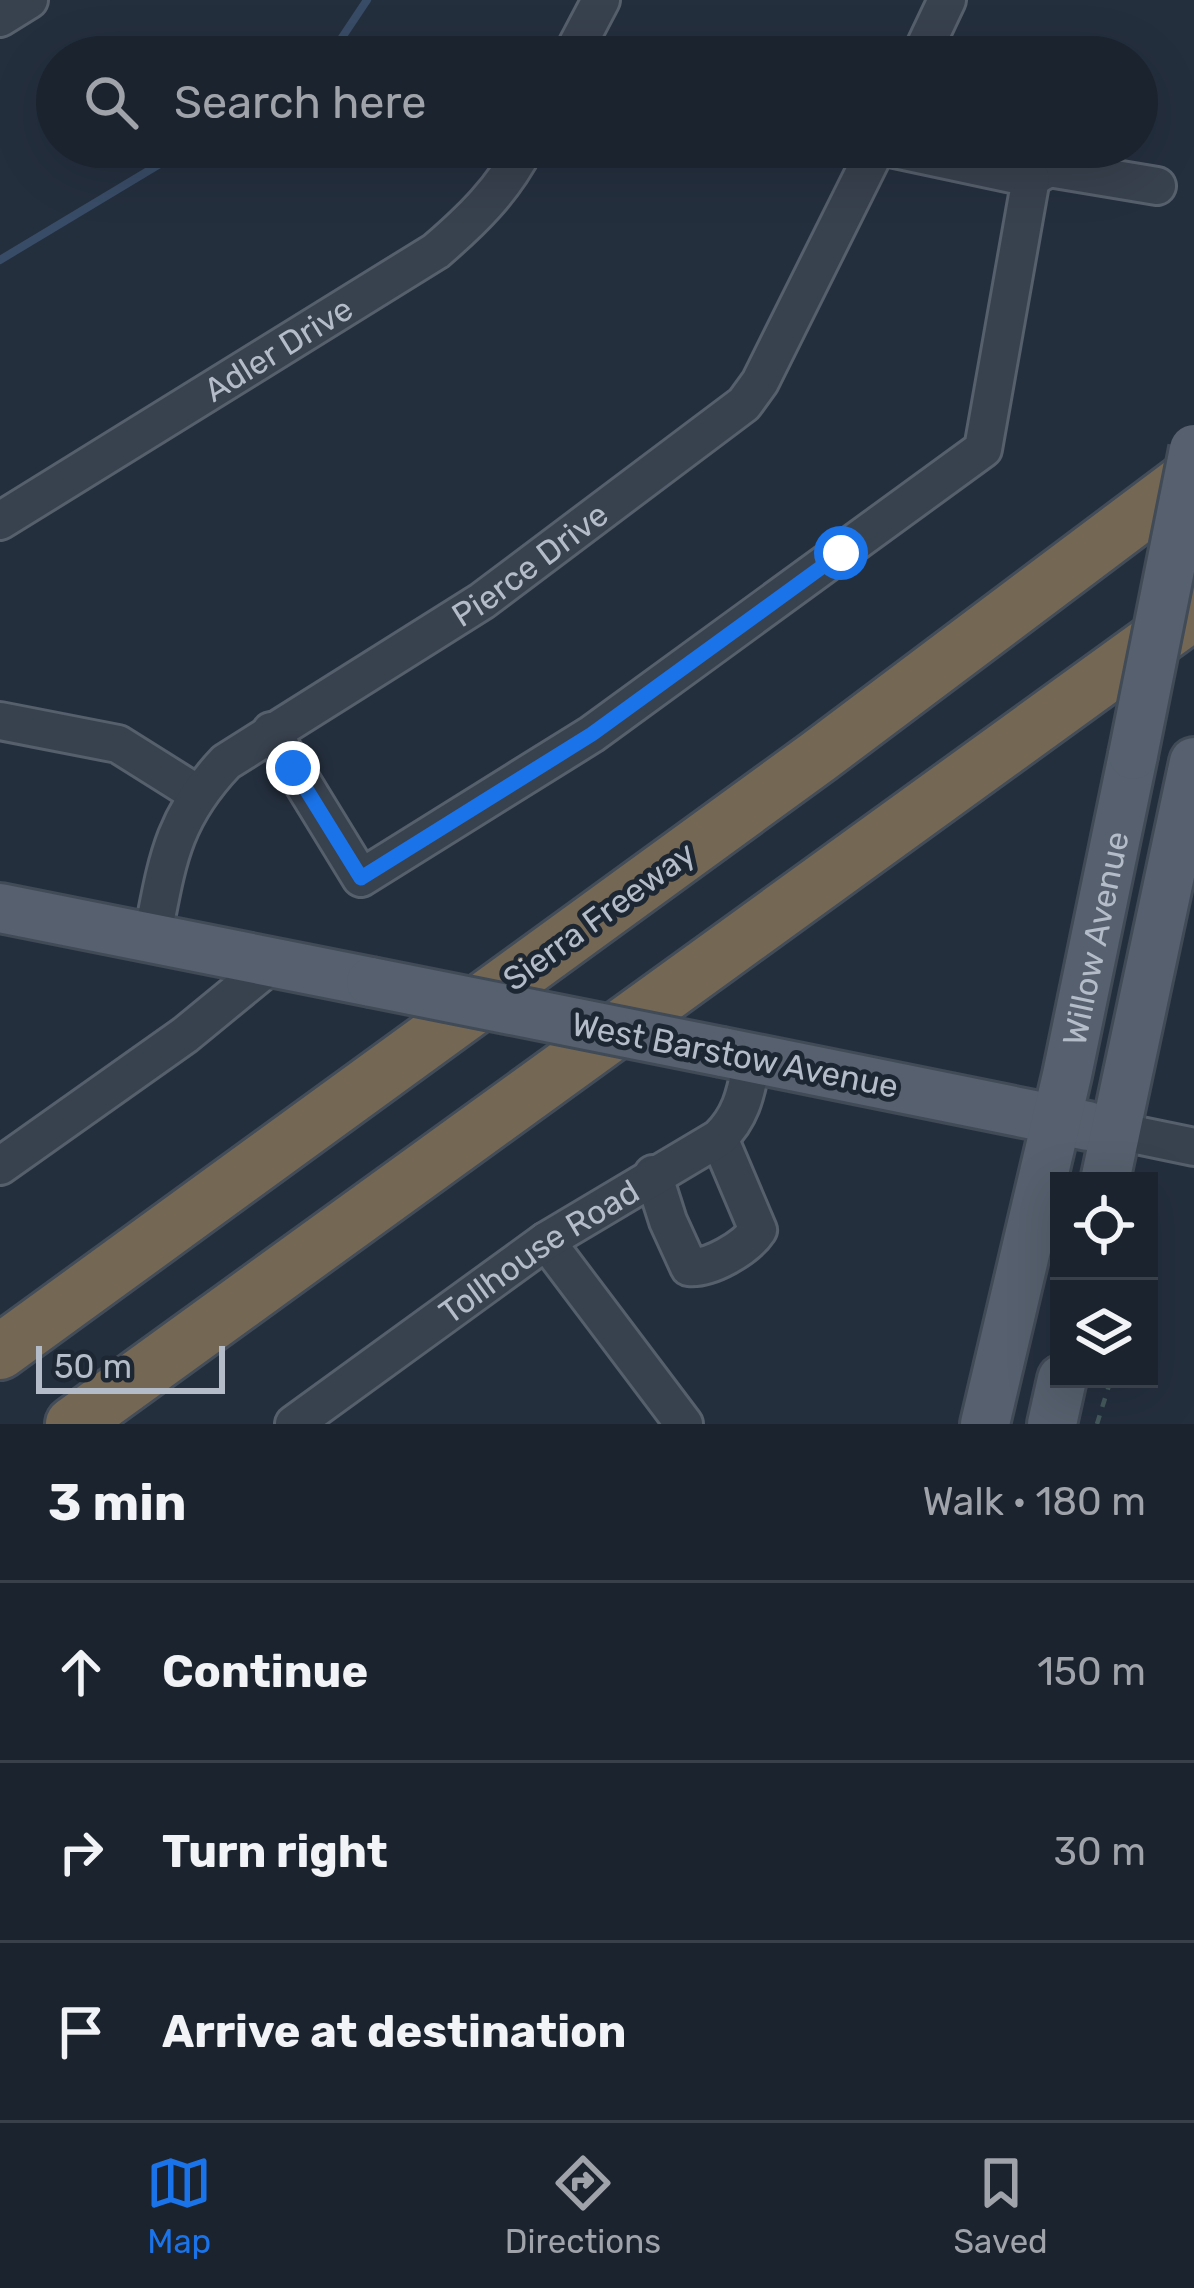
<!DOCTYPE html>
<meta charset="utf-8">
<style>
body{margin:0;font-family:Rubik,sans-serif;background:#282f3a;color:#f1f3f6}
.controls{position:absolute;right:36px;bottom:36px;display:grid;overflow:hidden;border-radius:0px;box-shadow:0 12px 48px #0002}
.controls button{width:108px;height:108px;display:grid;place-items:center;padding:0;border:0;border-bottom:3px solid #39404a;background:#1b232e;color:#f1f3f6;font:60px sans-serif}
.scale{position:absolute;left:36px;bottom:30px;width:189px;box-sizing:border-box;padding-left:12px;border:6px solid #b4bcc9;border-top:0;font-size:33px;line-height:42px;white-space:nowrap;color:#b4bcc9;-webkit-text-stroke:9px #1d2633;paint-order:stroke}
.stop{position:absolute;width:36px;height:36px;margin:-27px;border:9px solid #1a73e8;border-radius:50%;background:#fff}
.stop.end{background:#1a73e8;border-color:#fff;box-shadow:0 3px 12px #0008}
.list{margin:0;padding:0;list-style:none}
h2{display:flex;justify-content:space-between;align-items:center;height:156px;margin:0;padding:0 48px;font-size:51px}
h2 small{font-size:39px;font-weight:400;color:#a0a4aa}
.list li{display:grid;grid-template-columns:78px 1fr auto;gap:36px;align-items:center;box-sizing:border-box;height:180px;padding:0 48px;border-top:3px solid #39404a}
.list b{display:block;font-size:45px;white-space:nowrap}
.list em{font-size:39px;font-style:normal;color:#a0a4aa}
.icon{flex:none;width:66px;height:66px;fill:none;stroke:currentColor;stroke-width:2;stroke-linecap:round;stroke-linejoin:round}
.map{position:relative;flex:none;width:1194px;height:1424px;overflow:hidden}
.search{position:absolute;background:#1b232e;box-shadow:0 12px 48px #0002;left:36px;right:36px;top:36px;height:132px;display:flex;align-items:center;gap:30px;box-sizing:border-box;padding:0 42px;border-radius:66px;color:#a0a4aa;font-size:45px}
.sheet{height:696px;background:#1b232e}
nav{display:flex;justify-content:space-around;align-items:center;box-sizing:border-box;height:168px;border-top:3px solid #39404a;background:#1b232e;font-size:33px;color:#a0a4aa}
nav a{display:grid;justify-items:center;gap:6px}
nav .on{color:#1a73e8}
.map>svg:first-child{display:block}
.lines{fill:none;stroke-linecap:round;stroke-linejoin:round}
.stream{stroke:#394c67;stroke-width:8}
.minor-casing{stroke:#565f6c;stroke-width:42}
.major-casing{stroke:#414a57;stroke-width:54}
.highway-casing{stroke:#434c59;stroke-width:60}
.path{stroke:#44595c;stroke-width:4.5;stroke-dasharray:9 9;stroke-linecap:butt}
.minor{stroke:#38414e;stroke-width:36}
.major{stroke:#56606e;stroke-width:48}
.highway{stroke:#746855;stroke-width:54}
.major-bridge-casing{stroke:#414a57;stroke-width:54;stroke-linecap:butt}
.major-bridge{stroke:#56606e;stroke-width:48}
.route{stroke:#1a73e8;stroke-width:15}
.labels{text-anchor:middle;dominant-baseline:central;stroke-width:10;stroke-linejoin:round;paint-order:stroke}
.street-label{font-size:33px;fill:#b4bcc9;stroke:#1d2633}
</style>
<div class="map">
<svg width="1194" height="1424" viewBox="0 0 1194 1424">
<rect width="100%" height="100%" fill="#242f3e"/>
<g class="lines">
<path class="stream" d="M329,57l38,-57
M0,260l188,-113"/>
<defs>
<g id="minor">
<path d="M0,18l29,-18"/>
<path d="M571,57l30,-57"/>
<path d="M920,57l27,-57"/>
<path d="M1031,178l18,-10 108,18"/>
<path id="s1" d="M0,521l436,-270c36,-31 67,-61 89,-104"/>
<path d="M0,721l118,23 78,49"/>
<path d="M271,731l90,147 231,-144 391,-285 48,-271 -146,-31"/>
<path id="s2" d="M152,939c15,-76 19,-119 74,-177l256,-161 262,-197 16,-22 117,-235"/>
<path d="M1117,1131l77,16"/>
<path d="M0,1166l185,-131 89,-73"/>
<path d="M653,1174l15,47 21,46c21,2 57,-19 69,-37l-39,-92"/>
<path d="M546,1241l138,183"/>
<path id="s3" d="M294,1424l252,-183 173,-103c24,-23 27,-48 34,-80"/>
</g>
<g id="major">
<path d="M0,908l371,74"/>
<path d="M722,1052l366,74"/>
<path d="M1105,1181l89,-419"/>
<path id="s4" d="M985,1424l82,-349 66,-320"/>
<path d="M1052,1424l10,-45"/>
</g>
<path id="highway" d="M0,1352l819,-596 375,-282
M73,1424l1121,-812"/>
</defs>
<use href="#minor" class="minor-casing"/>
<use href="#major" class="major-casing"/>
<use href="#highway" class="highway-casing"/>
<path class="path" d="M1149,1223l1,-36
M1097,1424l14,-45"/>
<use href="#minor" class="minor"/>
<use href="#major" class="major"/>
<use href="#highway" class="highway"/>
<defs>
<path id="major-bridge" d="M1133,755l61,-306
M371,982l351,70"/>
</defs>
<use href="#major-bridge" class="major-bridge-casing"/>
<use href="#major-bridge" class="major-bridge"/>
</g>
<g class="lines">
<path class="route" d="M293,768l68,110 231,-144 249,-181"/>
</g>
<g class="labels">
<g class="street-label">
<text stroke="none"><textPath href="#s1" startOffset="327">Adler Drive</textPath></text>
<text stroke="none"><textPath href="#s2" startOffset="558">Pierce Drive</textPath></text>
<text transform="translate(599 916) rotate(-36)">Sierra Freeway</text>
<text stroke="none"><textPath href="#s4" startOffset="498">Willow Avenue</textPath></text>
<text transform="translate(735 1055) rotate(11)">West Barstow Avenue</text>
<text stroke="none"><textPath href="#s3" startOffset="300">Tollhouse Road</textPath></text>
</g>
</g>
</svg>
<div class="controls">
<button><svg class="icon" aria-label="locate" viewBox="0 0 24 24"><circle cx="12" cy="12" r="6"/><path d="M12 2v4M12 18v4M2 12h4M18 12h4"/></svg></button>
<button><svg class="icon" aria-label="layers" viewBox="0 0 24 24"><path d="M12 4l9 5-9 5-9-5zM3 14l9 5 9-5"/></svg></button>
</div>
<div class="scale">50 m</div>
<div class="stop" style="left:841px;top:553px"></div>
<div class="stop end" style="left:293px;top:768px"></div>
<div class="search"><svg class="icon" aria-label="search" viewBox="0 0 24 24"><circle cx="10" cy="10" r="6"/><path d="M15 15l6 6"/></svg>Search here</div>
</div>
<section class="sheet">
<h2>3 min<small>Walk · 180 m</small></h2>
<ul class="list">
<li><svg class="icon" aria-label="ahead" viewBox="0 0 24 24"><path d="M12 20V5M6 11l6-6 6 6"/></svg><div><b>Continue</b></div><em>150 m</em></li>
<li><svg class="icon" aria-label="right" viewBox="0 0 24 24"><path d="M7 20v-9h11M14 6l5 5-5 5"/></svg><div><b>Turn right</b></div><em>30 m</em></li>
<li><svg class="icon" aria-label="arrive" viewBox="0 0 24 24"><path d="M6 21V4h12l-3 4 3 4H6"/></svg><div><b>Arrive at destination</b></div></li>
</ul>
</section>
<nav>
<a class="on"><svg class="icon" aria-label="map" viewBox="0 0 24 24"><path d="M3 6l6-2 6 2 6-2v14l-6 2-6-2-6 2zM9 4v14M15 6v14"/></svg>Map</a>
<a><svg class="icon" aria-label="directions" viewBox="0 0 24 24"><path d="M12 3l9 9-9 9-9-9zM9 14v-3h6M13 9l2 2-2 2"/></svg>Directions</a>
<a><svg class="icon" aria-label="saved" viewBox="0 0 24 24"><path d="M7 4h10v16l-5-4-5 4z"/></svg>Saved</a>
</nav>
